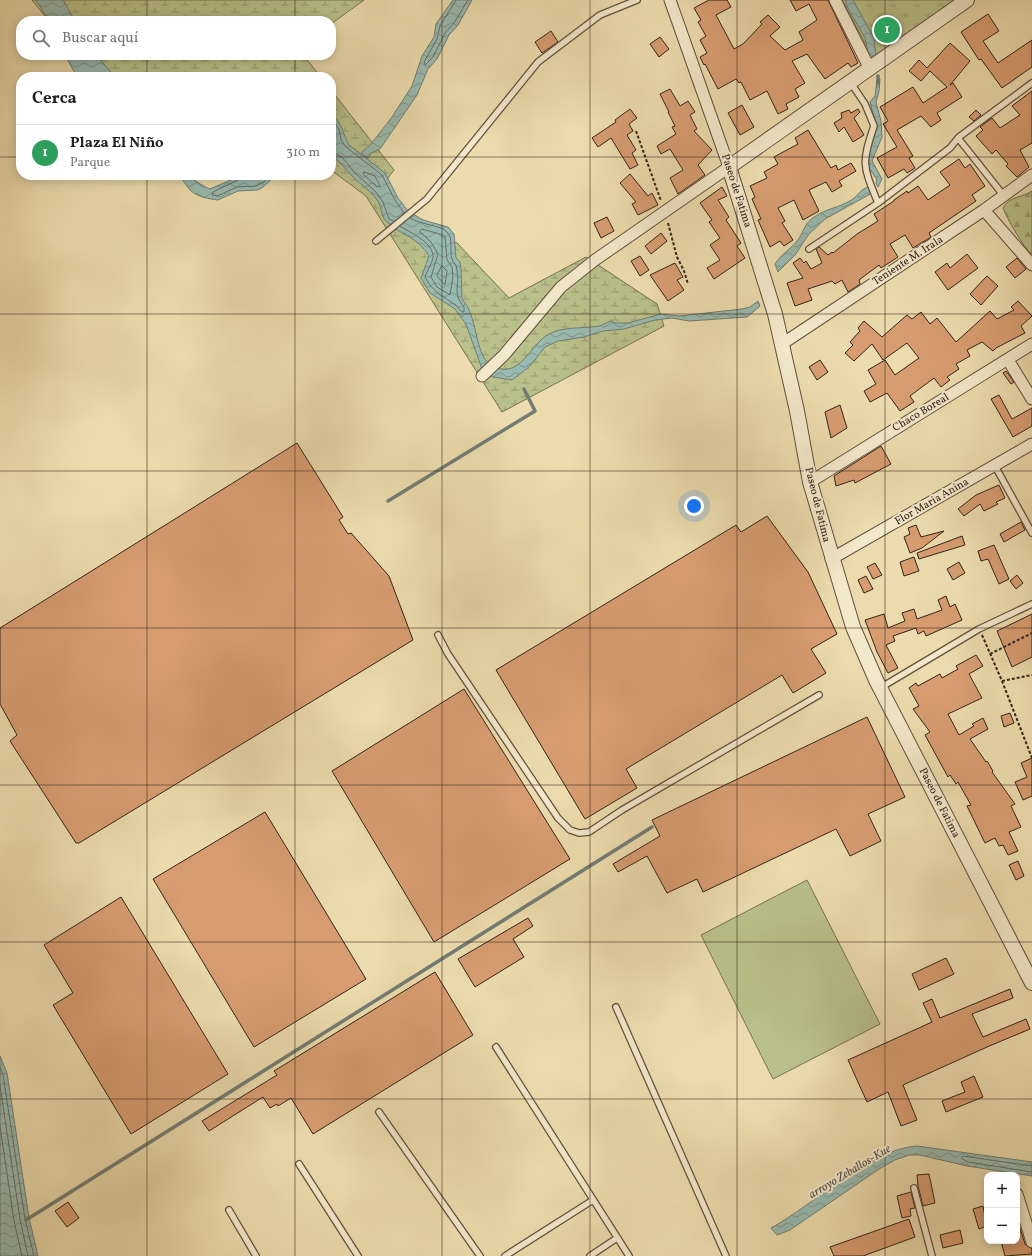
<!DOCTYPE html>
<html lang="es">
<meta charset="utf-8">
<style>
body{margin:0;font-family:Vollkorn,serif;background:#f2f2f2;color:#202124}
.controls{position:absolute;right:12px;bottom:12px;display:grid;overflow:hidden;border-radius:8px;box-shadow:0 2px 10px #0003}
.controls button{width:36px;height:36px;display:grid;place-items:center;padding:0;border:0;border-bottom:1px solid #e0e0e0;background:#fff;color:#202124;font:20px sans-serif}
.you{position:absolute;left:694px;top:506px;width:14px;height:14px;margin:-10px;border:3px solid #fff;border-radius:50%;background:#1a73e8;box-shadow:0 0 0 6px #1a73e833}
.badge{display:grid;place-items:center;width:26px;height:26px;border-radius:50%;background:#0b8043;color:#fff;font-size:13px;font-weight:700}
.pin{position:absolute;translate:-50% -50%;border:2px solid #fff;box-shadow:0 1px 4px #0006}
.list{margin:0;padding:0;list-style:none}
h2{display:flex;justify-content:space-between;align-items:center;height:52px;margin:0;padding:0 16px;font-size:17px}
h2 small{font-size:13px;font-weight:400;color:#757577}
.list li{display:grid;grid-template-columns:26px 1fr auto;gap:12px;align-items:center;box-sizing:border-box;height:56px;padding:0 16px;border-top:1px solid #e0e0e0}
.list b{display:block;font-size:15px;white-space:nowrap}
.list p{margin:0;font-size:13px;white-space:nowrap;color:#757577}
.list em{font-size:13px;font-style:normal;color:#757577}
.icon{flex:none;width:22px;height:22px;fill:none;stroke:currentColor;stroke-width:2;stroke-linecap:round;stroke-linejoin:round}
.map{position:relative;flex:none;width:1032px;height:1256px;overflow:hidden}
.search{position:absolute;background:#fff;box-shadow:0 2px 10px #0003;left:16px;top:16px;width:320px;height:44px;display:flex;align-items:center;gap:10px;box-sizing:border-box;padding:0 14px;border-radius:16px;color:#757577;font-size:15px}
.panel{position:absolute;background:#fff;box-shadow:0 2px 10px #0003;left:16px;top:72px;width:320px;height:108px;border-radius:16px}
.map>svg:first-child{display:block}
.forest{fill:url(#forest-firs);stroke:#767151}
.wetland{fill:url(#wetland-marsh);stroke:#767151}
.park{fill:url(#park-tufts);stroke:#767151}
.pitch{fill:#b9c089;stroke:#767151}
.water{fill:url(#water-waves);stroke:#717d74}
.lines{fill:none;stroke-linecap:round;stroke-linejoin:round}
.shore{stroke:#666e64;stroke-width:1}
.stream{stroke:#717d74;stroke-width:3.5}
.building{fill:#d79d71;stroke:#342219}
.service-casing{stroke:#62503e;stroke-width:8}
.minor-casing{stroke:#62503e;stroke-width:13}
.tertiary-casing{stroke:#62503e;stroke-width:16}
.path{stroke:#342219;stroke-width:2;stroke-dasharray:3 2;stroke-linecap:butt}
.service{stroke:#f3e8ca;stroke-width:5.5}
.minor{stroke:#f3e8ca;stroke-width:11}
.tertiary{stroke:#f3e8ca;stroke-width:14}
.grid{fill:none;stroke:#342219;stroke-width:1;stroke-opacity:0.55}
.labels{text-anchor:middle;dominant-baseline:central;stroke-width:4;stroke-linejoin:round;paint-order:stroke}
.street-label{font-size:11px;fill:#342219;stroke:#f3e8ca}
.water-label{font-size:12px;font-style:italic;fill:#525046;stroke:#f3e8ca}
</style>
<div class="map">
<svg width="1032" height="1256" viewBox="0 0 1032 1256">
<defs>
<pattern id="forest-firs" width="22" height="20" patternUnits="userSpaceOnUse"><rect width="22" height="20" fill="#b9c089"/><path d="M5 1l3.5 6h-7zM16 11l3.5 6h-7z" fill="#979c6f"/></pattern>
<pattern id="wetland-marsh" width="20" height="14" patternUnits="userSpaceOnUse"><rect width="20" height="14" fill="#b9c089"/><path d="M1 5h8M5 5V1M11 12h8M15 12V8" fill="none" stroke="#979c6f"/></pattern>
<pattern id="park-tufts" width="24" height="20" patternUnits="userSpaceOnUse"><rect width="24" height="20" fill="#b9c089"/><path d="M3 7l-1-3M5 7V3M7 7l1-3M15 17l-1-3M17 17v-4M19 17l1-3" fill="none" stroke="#979c6f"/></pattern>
<pattern id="water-waves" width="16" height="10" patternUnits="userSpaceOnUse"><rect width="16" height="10" fill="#99bab0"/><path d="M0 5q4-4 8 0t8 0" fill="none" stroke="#7e978e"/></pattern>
</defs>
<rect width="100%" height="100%" fill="#ecdcad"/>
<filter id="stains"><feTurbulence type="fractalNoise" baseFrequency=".005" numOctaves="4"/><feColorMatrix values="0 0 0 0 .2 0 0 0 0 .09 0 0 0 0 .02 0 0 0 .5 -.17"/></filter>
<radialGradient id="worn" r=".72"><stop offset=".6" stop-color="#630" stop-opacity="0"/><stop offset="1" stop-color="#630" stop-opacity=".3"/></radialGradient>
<path class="forest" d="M1032,191v63c-7,-4 -26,-37 -29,-46 6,-12 19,-10 29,-17z"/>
<path class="wetland" d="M32,0h332l-33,24v-3h-282z
M77,55h226l18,22h-225z
M331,90l63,80 -12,16 34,37 41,20 52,55 77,-41 71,47 7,22 -162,86 -136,-216 -35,-26z"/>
<path class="park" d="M842,0h114l-82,60z"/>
<path class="pitch" d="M807,880l73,144 -107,55 -72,-144z"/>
<path class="water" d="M36,0h27l12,21h-26z
M453,0h19l-14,25 -9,10 -12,24 -9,10 -11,26 -37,54 -9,4 -3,5 -7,-5 10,-9 21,-27 20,-31 10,-30 12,-19 2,-13z
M846,0h7l21,38 2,18 -3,2 -4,-1 -4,-19 -19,-33z
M65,55h31l14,16 3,6h-36z
M880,79l-1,12 -3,11 5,19 1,16 -10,24 10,18 -4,8 -2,-4 1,-3 -9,-14 -1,-8 10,-30 -7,-26 5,-6 2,-16z
M331,114c12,9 11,19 18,31l36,28 13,25 10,13 15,9 25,7 6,7 2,24 4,4 1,6 1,31c14,15 12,40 22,59 2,4 7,7 11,9 25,12 36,-24 54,-33 15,-8 33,-5 50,-8 4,-1 8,-4 12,-5l4,2h13l33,-9 18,2 63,-7 8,-2 8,-6 2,5 -13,11 -58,4 -17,-3 -17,2 -31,9 -21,2 -19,6 -26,4 -13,6 -15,19 -18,14 -19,-3 -11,-8 -16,-45 -11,-15 -25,-16 -9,-15 8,-22c-11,-19 -27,-20 -42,-34 -6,-5 -5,-13 -8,-19 -6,-11 -18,-18 -26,-26 -8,-8 -13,-16 -22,-22z
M176,175c17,0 19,8 34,14l32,-14h34l-14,13 -5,2 -19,1 -20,9c-9,-1 -20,-3 -27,-9 -6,-6 -7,-12 -15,-16z
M870,186l4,6 -49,27 -16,15 -14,21 -17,17 -3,-8c6,-10 16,-15 23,-24 8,-12 5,-17 21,-26 11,-6 24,-8 34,-15 6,-5 8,-10 17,-13z
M0,1056l7,17 22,145 9,38h-38z
M917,1146l115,16v14l-65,-10 -47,-11h-11l-14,5 -16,9 -89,61 -13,5 -6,-7c43,-23 98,-79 146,-82z"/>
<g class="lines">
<path class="shore" d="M456,0l-16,26 -3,13 -13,23 1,3 8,-8 12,-24 9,-10 14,-23
M331,119l8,10 2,11 5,7 36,28 13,25 9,13
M331,152l11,5 13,16 21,19 7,10 6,17 5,2
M364,172l11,4 5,10 -3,1 -13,-12z
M240,175l-2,5 -25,12 -1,3 5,1 20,-9 19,-1 8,-4 6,-7
M400,226c10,7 32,15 33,30 0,6 -6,15 -8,21 10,20 25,20 37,35h2v-5c-12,-14 -4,-21 -7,-37 0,-5 -4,-7 -5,-11 -3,-9 2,-20 -5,-27 -6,-7 -26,-7 -37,-14
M422,229l21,6 2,2 2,23 5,7 1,10 -3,18 -13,-8 -6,-10 7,-23 -7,-12 -11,-10z
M442,266l5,5 -2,14 -8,-9z
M0,1067l3,8 22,144 9,37
M0,1086l20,133 8,37
M0,1126l14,95 8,35
M1032,1166l-69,-10 -2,2 7,4 64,10"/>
<path class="stream" d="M878,83v-7
M388,501l147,-90 -11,-22
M26,1220l626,-393"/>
</g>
<path class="building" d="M709,0h18l4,7 -15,8 18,34 9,-5 19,-20 -2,-2 8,-7 12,12 -10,9 15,14 18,-10 -4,-8 18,-12 -8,-16 -13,7 -6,-11h38l30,63 -7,4 -3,-4 -23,16 -18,-25 -15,7 13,22 -10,6 4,8 -13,7 2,5 -10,5 -11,-23 -17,9 -9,-18 -2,1 -3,-4 -18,10 -13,-25 -1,1 -4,-8 7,-4 -7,-13 6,-4 -8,-14 3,-2 -7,-12z
M988,14l11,17 -16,10 15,22 34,-23v27l-30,21 -21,-29 -2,1 -18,-28z
M551,31l7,11 -16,11 -7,-11z
M660,37l9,12 -10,8 -9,-13z
M950,43l20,18 -20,24 3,-2 9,14 -25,16 4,7 -10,7 -10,-11 -24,14 16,26 -4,2 6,10 -8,5 -3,-4 -16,9 -11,-20 20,-11 -14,-23 5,-3 -8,-14 33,-20 10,16 24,-16 -17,-16 -9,10 -12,-10 10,-11 8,8z
M670,89l10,17 8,-5 7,11 -5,3 7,14 -3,2 18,19 -14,15 7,10 -27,19 -8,-16 13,-8 -13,-21 -9,5 -4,-8 19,-12 -4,-7 3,-1 -7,-14h1l-9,-18z
M1032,91v52l-12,7 9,17 -12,10 -11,-11 2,-2 -12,-14 -4,4 -16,-18 7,-6 -3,-3 12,-9 8,10 20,-13 -8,-9z
M742,105l12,22 -14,8 -12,-22z
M630,109l7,9 -8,6 4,7 -6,4 9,15 -4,3 6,12 -8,4 -19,-31 -13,9 -6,-9 24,-16 -1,-2z
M858,109l2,3 -6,6 10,17 -11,7 -9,-15 -5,5 -5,-9 8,-5 -1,-5 8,-3 2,3z
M976,110l5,5 -7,6 -5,-4z
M808,130l23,38 5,-3 2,5 13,-7 5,8 -17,10 3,5 -10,6 -6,-10 -17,8 10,21 -16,9 -9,-20 -16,8 7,13 -3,2 11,17 -9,6 -4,-5 -10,6 -12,-27 3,-1 -9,-20 3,-2 -5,-11 17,-8 -3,-6 14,-8 -4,-7 24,-13 -3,-6z
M959,159l6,9 5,-4 15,22 -13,9 4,6 -47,32 2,4 -18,11 -8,-13 -15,9 8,13 -17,11 -2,-3 -20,15 1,4 -12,8 -6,-12 -7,4 -3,-3 -24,8 4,11 -17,6 -8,-23 16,-5 -10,-15 7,-5 4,5 2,-2 5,8 11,-6 -6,-14 3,-2 9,8 4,-3 1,1 24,-19 21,-13 -4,-7 20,-13v-1l13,-9 1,2 10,-7 10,14 22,-15 -10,-13z
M630,174l18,22 4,-3 6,12 -20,10 -6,-11 4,-2 -16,-19z
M722,187l5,9 -9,4 11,17 -3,3 15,23 -4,3 8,12 -31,21 -7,-11 13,-8 -10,-15 10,-7 -11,-16 3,-2 -12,-17z
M607,217l7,14 -13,7 -7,-15z
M661,233l6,8 -16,13 -6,-8z
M967,254l11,14 -30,22 -13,-18 12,-9 3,5z
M640,256l9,14 -9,6 -9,-15z
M1017,258l9,11 -11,9 -9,-11z
M675,263l8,14 -6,3 7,10 -16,11 -18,-26z
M987,276l11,10 -17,19 -11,-11z
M1018,301l14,15 -11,10 4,7 -29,15 -3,3 -11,-9 -15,8 3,6 -14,8 3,5 -12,8 3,3 -9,7 -7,-9 -24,18 4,6 -14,9 -13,-18 -17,9 -6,-11 12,-7 -8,-14 17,-10 10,15 24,-17 -12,-15 -24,17 -11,-16 -18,17 -9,-8 8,-8 -3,-3 10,-11 -2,-3 6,-7 18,16 25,-22 5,4 9,-7 9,12 7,-6 19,24 34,-31 7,8 17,-9 -3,-3z
M820,360l8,12 -11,8 -8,-13z
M1006,371l8,11 -3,2 -8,-11z
M999,395l13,24 20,-11v18l-19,11 -22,-38z
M840,405l7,23 -16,10 -6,-26z
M297,443l46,74 -4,3 9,14 3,-1 38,43 24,64 -334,203h-3l-66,-102 7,-6 -17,-31v-76z
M881,446l10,18 -36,19 -1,-3 -18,6 -2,-10z
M999,485l6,13 -9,4 2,2 -14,7 -4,-7 -16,12 -6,-7 18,-14z
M767,516l41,56 29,62 -26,15 15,24 -33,20 -11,-18 -156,94 11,19 -52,31 -89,-149 240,-145 5,7z
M1021,522l4,8 -21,12 -4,-8z
M916,525l5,12 23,-6 -22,17 -12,5 -6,-16 6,-3 -2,-6z
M962,536l3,9 -46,14 -2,-6z
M994,545l15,34 -10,5 -11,-25 -7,2 -3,-10z
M914,557l5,14 -15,5 -4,-14z
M959,562l6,11 -12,7 -6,-11z
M875,563l7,12 -9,4 -6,-12z
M1017,575l6,8 -7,6 -6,-8z
M866,576l7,13 -9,4 -6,-13z
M946,596l4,11 5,-3 7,16 -36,16 -2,-5 -6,3 -2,-6 -23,8 2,5 -9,4 12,23 -10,5 -11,-21 -12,-32 19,-6 4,14 17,-7 -3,-8 12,-4 3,10 25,-9 -4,-10z
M1032,614v43l-20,10 -15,-36z
M976,655l7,11 -14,8 13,24 -34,16 11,21 15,-9 -2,-2 11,-6 5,11 -18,10 16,23 1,-1 6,10 -1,1 23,32 -4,2 10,21 -12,5 9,19 -10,4 -5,-10 -4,1 -4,-8 -10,5 -18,-37 4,-1 -13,-23 -2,2 -6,-9 -2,2 -23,-42 5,-3 -17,-23 6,-3 -10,-18 7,-5 2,3 22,-12 2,4 16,-9 -2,-3z
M464,689l106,170 -136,83 -102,-171z
M1010,713l4,10 -10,4 -3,-11z
M867,717l38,80 -37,17 13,27 -31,15 -14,-27 -133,63 -6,-13 -30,14 -20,-37 -29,16 -5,-8 47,-28 -8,-16z
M1032,758v38l-9,4 -8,-18 12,-5 -6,-14z
M265,812l101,167 -112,68 -101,-168z
M1018,861l6,15 -8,4 -7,-15z
M121,897l107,177 -97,60 -78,-129 20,-12 -29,-48z
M528,918l5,8 -20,13 11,18 -49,30 -17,-28z
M946,958l8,16 -35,16 -7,-16z
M435,972l38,63 -160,99 -22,-36 -13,8 -1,-2 -7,4 -7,-11 -54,34 -7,-10 75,-46 -3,-4z
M1010,989l3,9 -41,16 11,23 43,-18 4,10 -43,18 -84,38 14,35 -16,6 -13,-34 -21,10 -19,-42 84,-38 -9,-19 9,-4 8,19z
M974,1076l9,21 -37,15 -4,-11 23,-9 -4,-10z
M929,1174l6,29 -12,3 -5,-20 -1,-11z
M911,1192l4,16 -5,1 1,7 -9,2 -5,-22z
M68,1202l11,16 -12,9 -12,-16z
M983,1206l4,20 -8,3 -6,-20z
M909,1219l6,18 -52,19h-29l-4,-9z
M1017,1219l8,25 7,5v5l-27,2 -4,-15h16z
M960,1230l3,13 -20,5 -3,-13z"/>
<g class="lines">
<defs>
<path id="service" d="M851,83l14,21 9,22c-13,38 -11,40 4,77
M958,138l46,58
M376,241l51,-42 111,-137 62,-47 37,-15
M809,249l69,-46 72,-55 9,-11 73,-54
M995,466l37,67
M438,635l10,19 110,164 12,12 9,3 10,-1 33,-22 197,-115
M880,688l99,-59 53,-25
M616,1007l110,249
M496,1047l133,209
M379,1112l101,144
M299,1164l59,92
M914,1188l18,68
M229,1210l27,46
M505,1256l88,-56
M590,1256l27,-18"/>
<path id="minor" d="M835,0l35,69
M984,210l48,55
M782,344l202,-134 48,-35
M1008,360l24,39
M482,376l22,-21 57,-68 34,-27 134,-93 -59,-167
M810,482l222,-138
M831,559l201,-115
M1017,1194l15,48"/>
<path id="tertiary" d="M967,0l-238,167 46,147 22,97 13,71 43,145 23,53 156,303"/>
</defs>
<use href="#service" class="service-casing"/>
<use href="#minor" class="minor-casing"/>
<use href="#tertiary" class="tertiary-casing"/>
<path class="path" d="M636,131l25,70
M668,223l9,34 7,14 4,13
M982,635l20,46 30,77
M990,654l42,-21
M1002,681l30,-6"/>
<use href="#service" class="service"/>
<use href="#minor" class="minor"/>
<use href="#tertiary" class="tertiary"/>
</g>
<path class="grid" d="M147,0v21M295,0v21M442,0v1256M590,0v1256M737,0v1256M885,0v1256M147,55v22M295,55v22M0,157h21M331,157h701M147,175v1081M295,175v1081M0,314h1032M0,471h1032M0,628h1032M0,785h1032M0,942h1032M0,1099h1032"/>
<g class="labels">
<g class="street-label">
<text transform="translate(736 191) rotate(72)">Paseo de Fatima</text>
<text transform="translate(908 261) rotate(-33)">Teniente M. Irala</text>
<text transform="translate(921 413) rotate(-31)">Chaco Boreal</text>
<text transform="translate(932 502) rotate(-30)">Flor Maria Anina</text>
<text transform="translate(817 505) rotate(76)">Paseo de Fatima</text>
<text transform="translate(939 803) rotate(63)">Paseo de Fatima</text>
</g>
<g class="water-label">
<text transform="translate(850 1172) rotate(-31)">arroyo Zeballos-Kue</text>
</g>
</g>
<rect width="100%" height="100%" filter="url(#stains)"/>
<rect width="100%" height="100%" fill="url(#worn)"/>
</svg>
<div class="controls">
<button>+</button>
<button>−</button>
</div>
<div class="you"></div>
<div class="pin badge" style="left:887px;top:30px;background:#2e9e5b">1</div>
<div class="search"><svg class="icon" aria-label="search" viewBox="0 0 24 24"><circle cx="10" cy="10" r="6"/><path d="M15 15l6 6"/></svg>Buscar aquí</div>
<section class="panel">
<h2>Cerca<small></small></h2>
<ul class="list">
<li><span class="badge" style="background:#2e9e5b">1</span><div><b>Plaza El Niño</b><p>Parque</p></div><em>310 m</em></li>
</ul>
</section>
</div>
